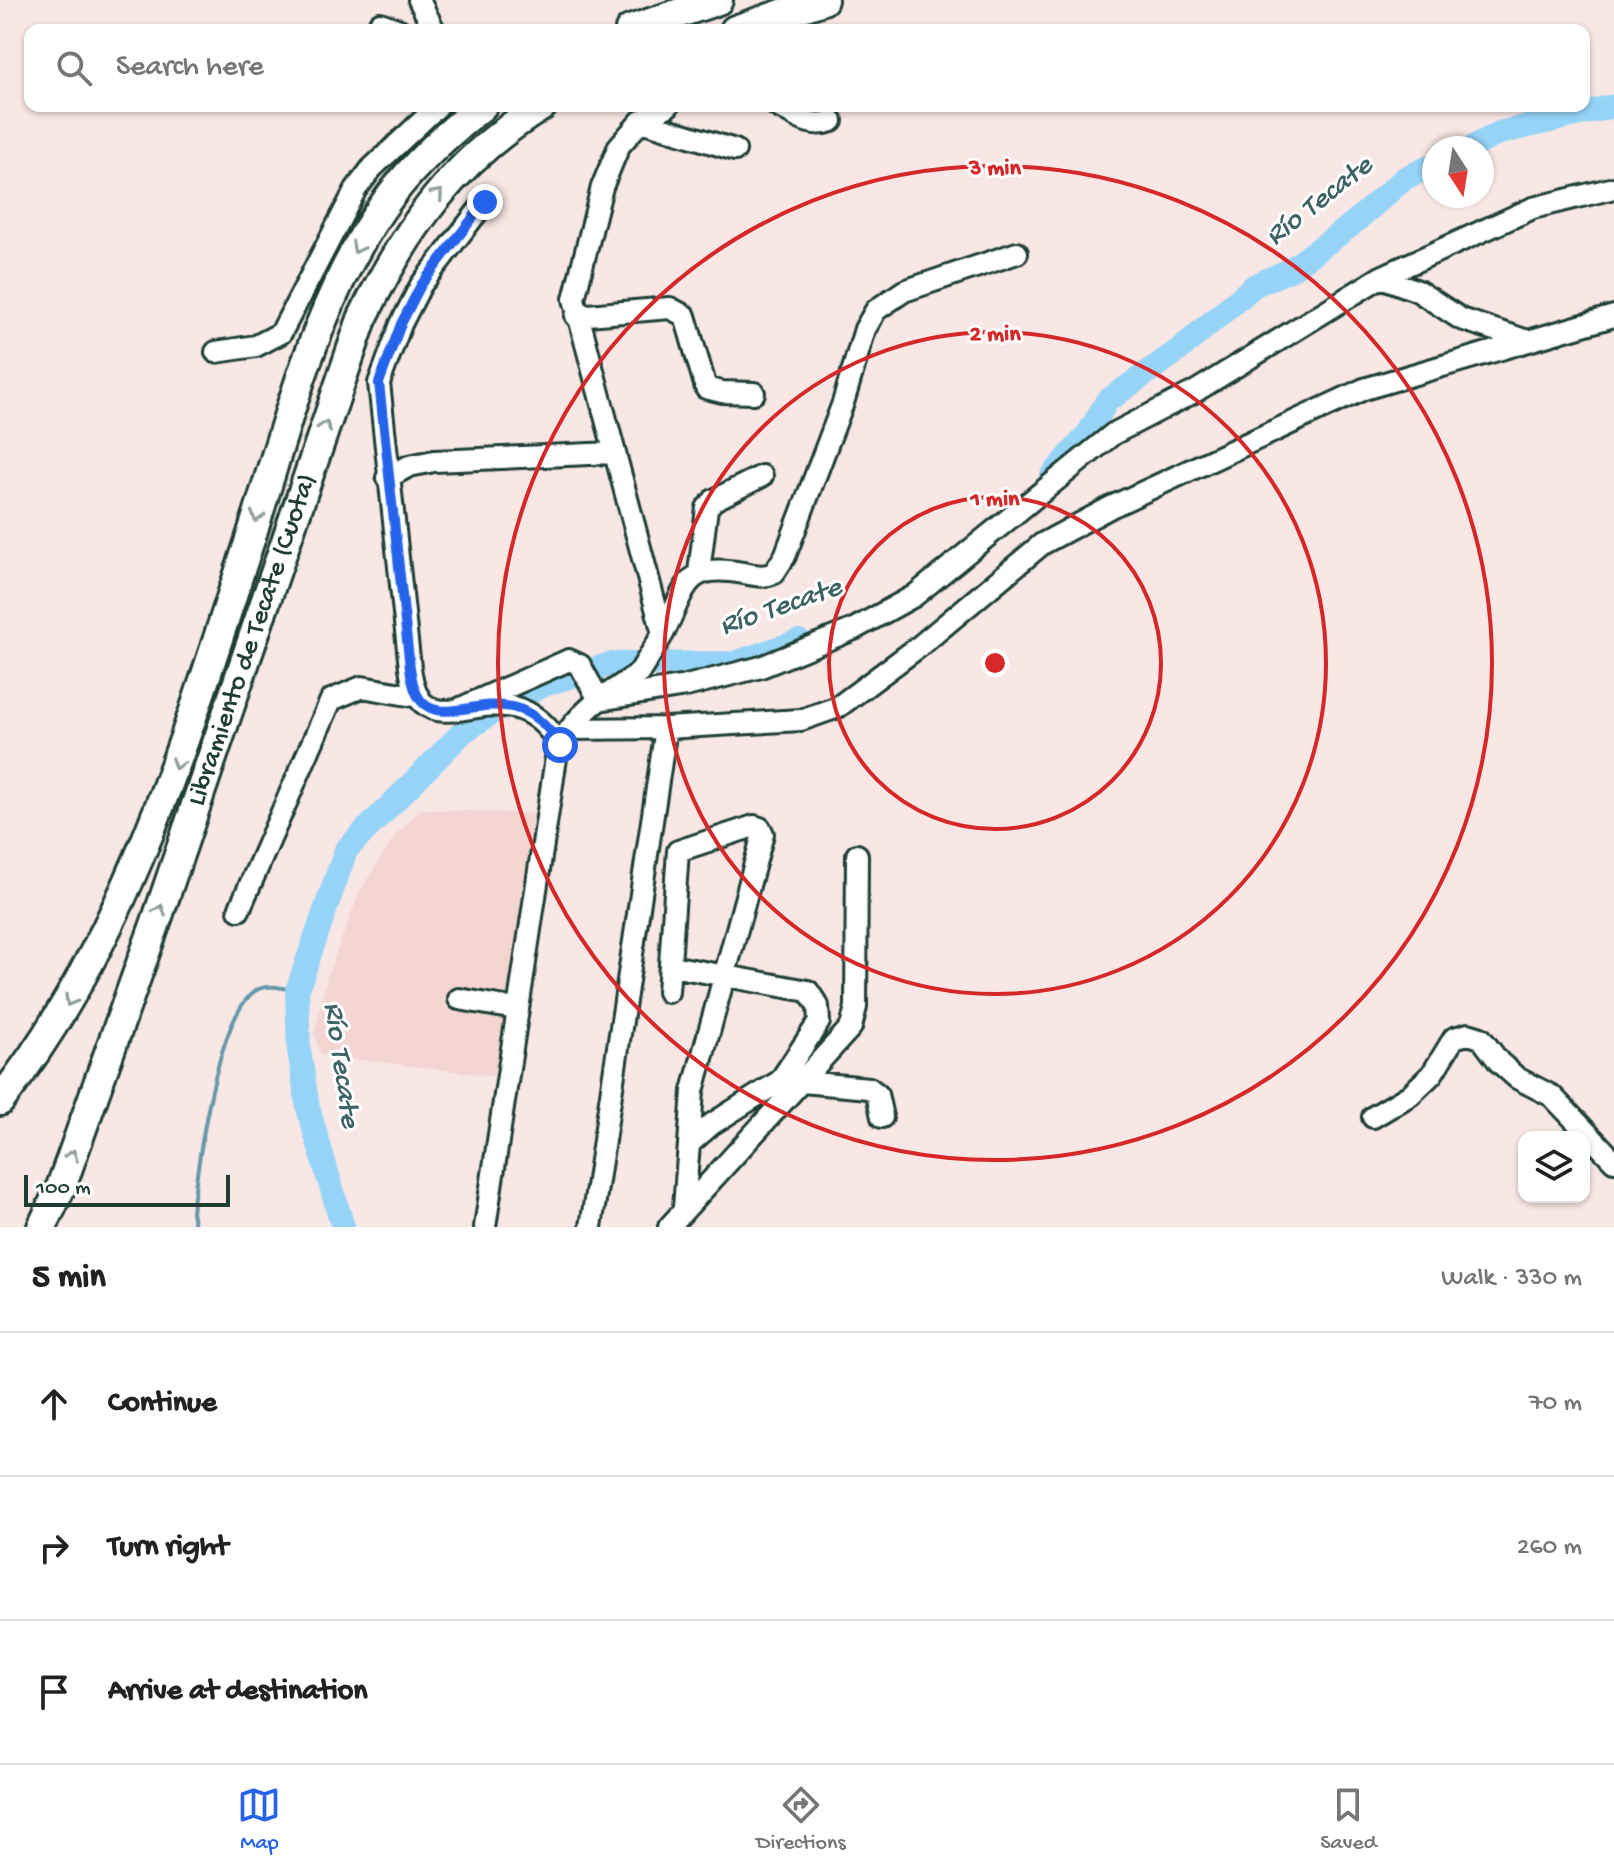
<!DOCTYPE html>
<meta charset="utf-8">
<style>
body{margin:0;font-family:"Gochi Hand",sans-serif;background:#f2f2f2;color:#222}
.controls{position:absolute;right:24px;bottom:24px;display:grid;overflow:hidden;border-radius:16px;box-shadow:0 2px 6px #0004}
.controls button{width:72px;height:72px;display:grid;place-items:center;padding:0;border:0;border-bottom:2px solid #e0e0e0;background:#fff;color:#222;font:40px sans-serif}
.compass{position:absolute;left:1422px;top:136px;width:72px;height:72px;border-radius:50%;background:#fff;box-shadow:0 2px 6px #0004;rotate:168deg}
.scale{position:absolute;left:24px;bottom:20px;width:206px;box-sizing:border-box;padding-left:8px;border:4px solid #1f3d34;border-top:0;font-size:22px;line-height:28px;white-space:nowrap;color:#1f3d34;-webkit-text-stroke:6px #fff;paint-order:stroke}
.stop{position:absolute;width:24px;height:24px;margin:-18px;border:6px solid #2563eb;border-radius:50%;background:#fff}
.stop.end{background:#2563eb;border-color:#fff;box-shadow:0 2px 8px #0008}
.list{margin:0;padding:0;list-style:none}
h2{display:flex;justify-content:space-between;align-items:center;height:104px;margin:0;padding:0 32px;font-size:34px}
h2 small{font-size:26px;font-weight:400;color:#767676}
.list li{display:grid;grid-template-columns:52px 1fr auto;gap:24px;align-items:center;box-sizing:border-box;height:144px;padding:0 32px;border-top:2px solid #e0e0e0}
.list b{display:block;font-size:30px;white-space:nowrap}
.list em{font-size:26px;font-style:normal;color:#767676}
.icon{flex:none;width:44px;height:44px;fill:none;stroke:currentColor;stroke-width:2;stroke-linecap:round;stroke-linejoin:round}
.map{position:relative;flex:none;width:1614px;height:1227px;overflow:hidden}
.search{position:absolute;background:#fff;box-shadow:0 2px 6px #0004;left:24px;right:24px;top:24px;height:88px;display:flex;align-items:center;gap:20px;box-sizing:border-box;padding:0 28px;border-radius:16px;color:#767676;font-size:30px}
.sheet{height:536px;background:#fff}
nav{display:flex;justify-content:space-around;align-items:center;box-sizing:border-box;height:112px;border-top:2px solid #e0e0e0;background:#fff;font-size:22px;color:#767676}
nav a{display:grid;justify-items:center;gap:4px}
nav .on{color:#2563eb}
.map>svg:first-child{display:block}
.built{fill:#f3d6d1}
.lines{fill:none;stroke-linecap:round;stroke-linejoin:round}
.stream{stroke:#6698a9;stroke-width:4}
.river{stroke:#96d4f7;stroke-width:24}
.minor-casing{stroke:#1f3d34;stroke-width:26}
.highway-casing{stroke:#1f3d34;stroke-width:34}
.minor{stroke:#fff;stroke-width:20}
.highway{stroke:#fff;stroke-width:28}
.oneway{stroke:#8f9e9a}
.route{stroke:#2563eb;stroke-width:10}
.ring{fill:none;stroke:#d62828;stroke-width:4}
.labels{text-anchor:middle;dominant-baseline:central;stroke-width:6;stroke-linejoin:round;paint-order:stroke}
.street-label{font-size:28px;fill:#1f3d34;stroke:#fff}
.water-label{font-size:30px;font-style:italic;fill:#3d6365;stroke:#fff}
.centre{fill:#d62828;stroke:#fff;stroke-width:4}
.ring-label{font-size:24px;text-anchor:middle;font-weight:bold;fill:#d62828;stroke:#fff;stroke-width:6;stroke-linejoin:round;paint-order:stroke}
</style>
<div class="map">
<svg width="1614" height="1227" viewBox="0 0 1614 1227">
<rect width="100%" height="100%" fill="#f8e7e4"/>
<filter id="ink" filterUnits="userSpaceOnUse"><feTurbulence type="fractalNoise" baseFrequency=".0125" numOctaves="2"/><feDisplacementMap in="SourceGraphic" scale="16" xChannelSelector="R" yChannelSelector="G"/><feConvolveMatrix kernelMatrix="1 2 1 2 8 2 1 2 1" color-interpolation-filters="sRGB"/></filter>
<g filter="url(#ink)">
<path class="built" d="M421,809l120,5 -39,263 -181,-22 -7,-21 13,-57 33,-86 35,-55z"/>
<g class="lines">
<path class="stream" d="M195,1227l-3,-15c6,-49 24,-193 63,-221 12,-8 28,-3 42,0"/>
<path class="river" d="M1471,148l28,-15 115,-27
M1052,476l36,-42 19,-33 72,-51 76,-65 35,-15 60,-44 55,-48 29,-13
M343,1227l-35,-119 -9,-58 -2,-59 49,-141 117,-118 39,-26 44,-22 65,-20 123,-1 65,-22"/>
<defs>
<path id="minor" d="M419,0l15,30
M380,23l19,7
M777,106c19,10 34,23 55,15
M641,121l94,29
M485,202l-64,83 -20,39 -22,59 31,285c2,12 4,26 13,35 30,28 90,-34 137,42
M1381,277l37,14 43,28 67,22
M576,316l94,-8 15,8 21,72 16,4 32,1
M216,352l40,-6 25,-13 75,-144 16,-21 66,-62
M387,478l22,-12 25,-5 179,-8
M699,572l8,-64 7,-8 48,-24
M663,634c24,-47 20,-72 80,-61 11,2 21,5 31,0l11,-17 58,-153 22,-74 11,-19 28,-19 113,-38
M461,708l108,-48 11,5 19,35 40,-27 24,-39 -89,-335 28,-112 17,-41 22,-25 27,-15
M570,729l96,-1 135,-8 37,-13 83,-62 121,-101 69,-37 253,-118 250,-73
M239,910l92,-210 31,-13 57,10
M671,966l137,25 10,15 1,16 -39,59 -68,43 -23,20 -5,63
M668,992l10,-141 76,-25 6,2 3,6 -70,257 -4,53
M459,999l57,10
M802,1082l67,6 8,6 5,23
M1373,1117l37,-22 22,-21 22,-36 14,-4 13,4 18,24 18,16 35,18 62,65
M485,1227l71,-469c5,-24 24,-43 43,-58l87,-14 75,-19 93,-38 60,-33 199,-162 83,-43 185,-114 152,-69 81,-20
M591,1227l75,-499
M669,1227l182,-200 5,-20 1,-152"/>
<g id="highway">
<path d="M630,30l88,-30"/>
<path d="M735,30l88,-30"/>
<path d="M0,1101c127,-163 183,-355 246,-549 40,-120 68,-254 145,-357 26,-34 57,-62 91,-89"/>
<path id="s1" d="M42,1227l19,-40 95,-265 206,-603c44,-91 92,-159 180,-213"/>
</g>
</defs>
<use href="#minor" class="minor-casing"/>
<use href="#highway" class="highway-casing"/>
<use href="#minor" class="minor"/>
<use href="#highway" class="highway"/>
</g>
<defs><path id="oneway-chevron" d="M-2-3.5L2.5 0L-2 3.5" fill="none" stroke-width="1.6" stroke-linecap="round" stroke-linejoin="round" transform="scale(2)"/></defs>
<g class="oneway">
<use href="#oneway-chevron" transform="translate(438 194) rotate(-49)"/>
<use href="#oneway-chevron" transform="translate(357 248) rotate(118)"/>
<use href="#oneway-chevron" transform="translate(325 426) rotate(-72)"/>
<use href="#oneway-chevron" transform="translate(257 517) rotate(107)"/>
<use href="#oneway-chevron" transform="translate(177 764) rotate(109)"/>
<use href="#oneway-chevron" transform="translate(160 910) rotate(-71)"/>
<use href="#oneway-chevron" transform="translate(70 1001) rotate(120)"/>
<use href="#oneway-chevron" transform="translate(72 1155) rotate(-70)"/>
</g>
</g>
<g class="lines" filter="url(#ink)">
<path class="route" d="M485,202l-64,83 -20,39 -22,59 31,285c2,12 4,26 13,35 29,28 89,-34 137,42"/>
</g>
<g class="ring">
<circle cx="995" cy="663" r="166"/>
<circle cx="995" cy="663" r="331"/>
<circle cx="995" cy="663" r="497"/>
</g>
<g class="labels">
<g class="street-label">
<text stroke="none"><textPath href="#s1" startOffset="624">Libramiento de Tecate (Cuota)</textPath></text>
</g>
<g class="water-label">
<text transform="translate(1320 202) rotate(-38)">Río Tecate</text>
<text transform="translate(781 608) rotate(-19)">Río Tecate</text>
<text transform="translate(340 1065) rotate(82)">Río Tecate</text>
</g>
</g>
<circle cx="995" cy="663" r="12" class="centre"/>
<g class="ring-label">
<text x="995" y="174">3 min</text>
<text x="995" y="340">2 min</text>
<text x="995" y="505">1 min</text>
</g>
</svg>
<div class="controls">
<button><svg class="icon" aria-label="layers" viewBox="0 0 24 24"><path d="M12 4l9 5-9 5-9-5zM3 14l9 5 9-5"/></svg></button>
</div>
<svg class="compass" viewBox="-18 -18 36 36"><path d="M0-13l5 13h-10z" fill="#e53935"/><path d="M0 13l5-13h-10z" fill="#767676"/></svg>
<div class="scale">100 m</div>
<div class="stop" style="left:560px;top:745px"></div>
<div class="stop end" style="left:485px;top:202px"></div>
<div class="search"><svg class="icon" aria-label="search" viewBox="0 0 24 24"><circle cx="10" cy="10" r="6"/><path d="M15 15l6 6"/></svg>Search here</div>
</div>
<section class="sheet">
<h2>5 min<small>Walk · 330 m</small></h2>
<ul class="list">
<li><svg class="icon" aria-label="ahead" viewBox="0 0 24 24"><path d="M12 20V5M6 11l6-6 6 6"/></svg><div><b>Continue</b></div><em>70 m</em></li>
<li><svg class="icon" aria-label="right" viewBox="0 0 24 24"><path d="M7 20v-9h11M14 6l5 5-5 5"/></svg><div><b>Turn right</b></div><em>260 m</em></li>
<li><svg class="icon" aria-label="arrive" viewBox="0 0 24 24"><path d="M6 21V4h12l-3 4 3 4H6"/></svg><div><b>Arrive at destination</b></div></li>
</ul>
</section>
<nav>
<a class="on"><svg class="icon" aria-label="map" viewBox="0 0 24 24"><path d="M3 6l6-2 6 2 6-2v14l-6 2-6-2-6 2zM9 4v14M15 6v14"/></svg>Map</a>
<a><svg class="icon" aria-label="directions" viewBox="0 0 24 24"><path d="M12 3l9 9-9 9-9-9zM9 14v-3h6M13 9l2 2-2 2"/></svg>Directions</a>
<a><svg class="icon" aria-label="saved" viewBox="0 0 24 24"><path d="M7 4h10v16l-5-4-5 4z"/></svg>Saved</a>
</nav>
